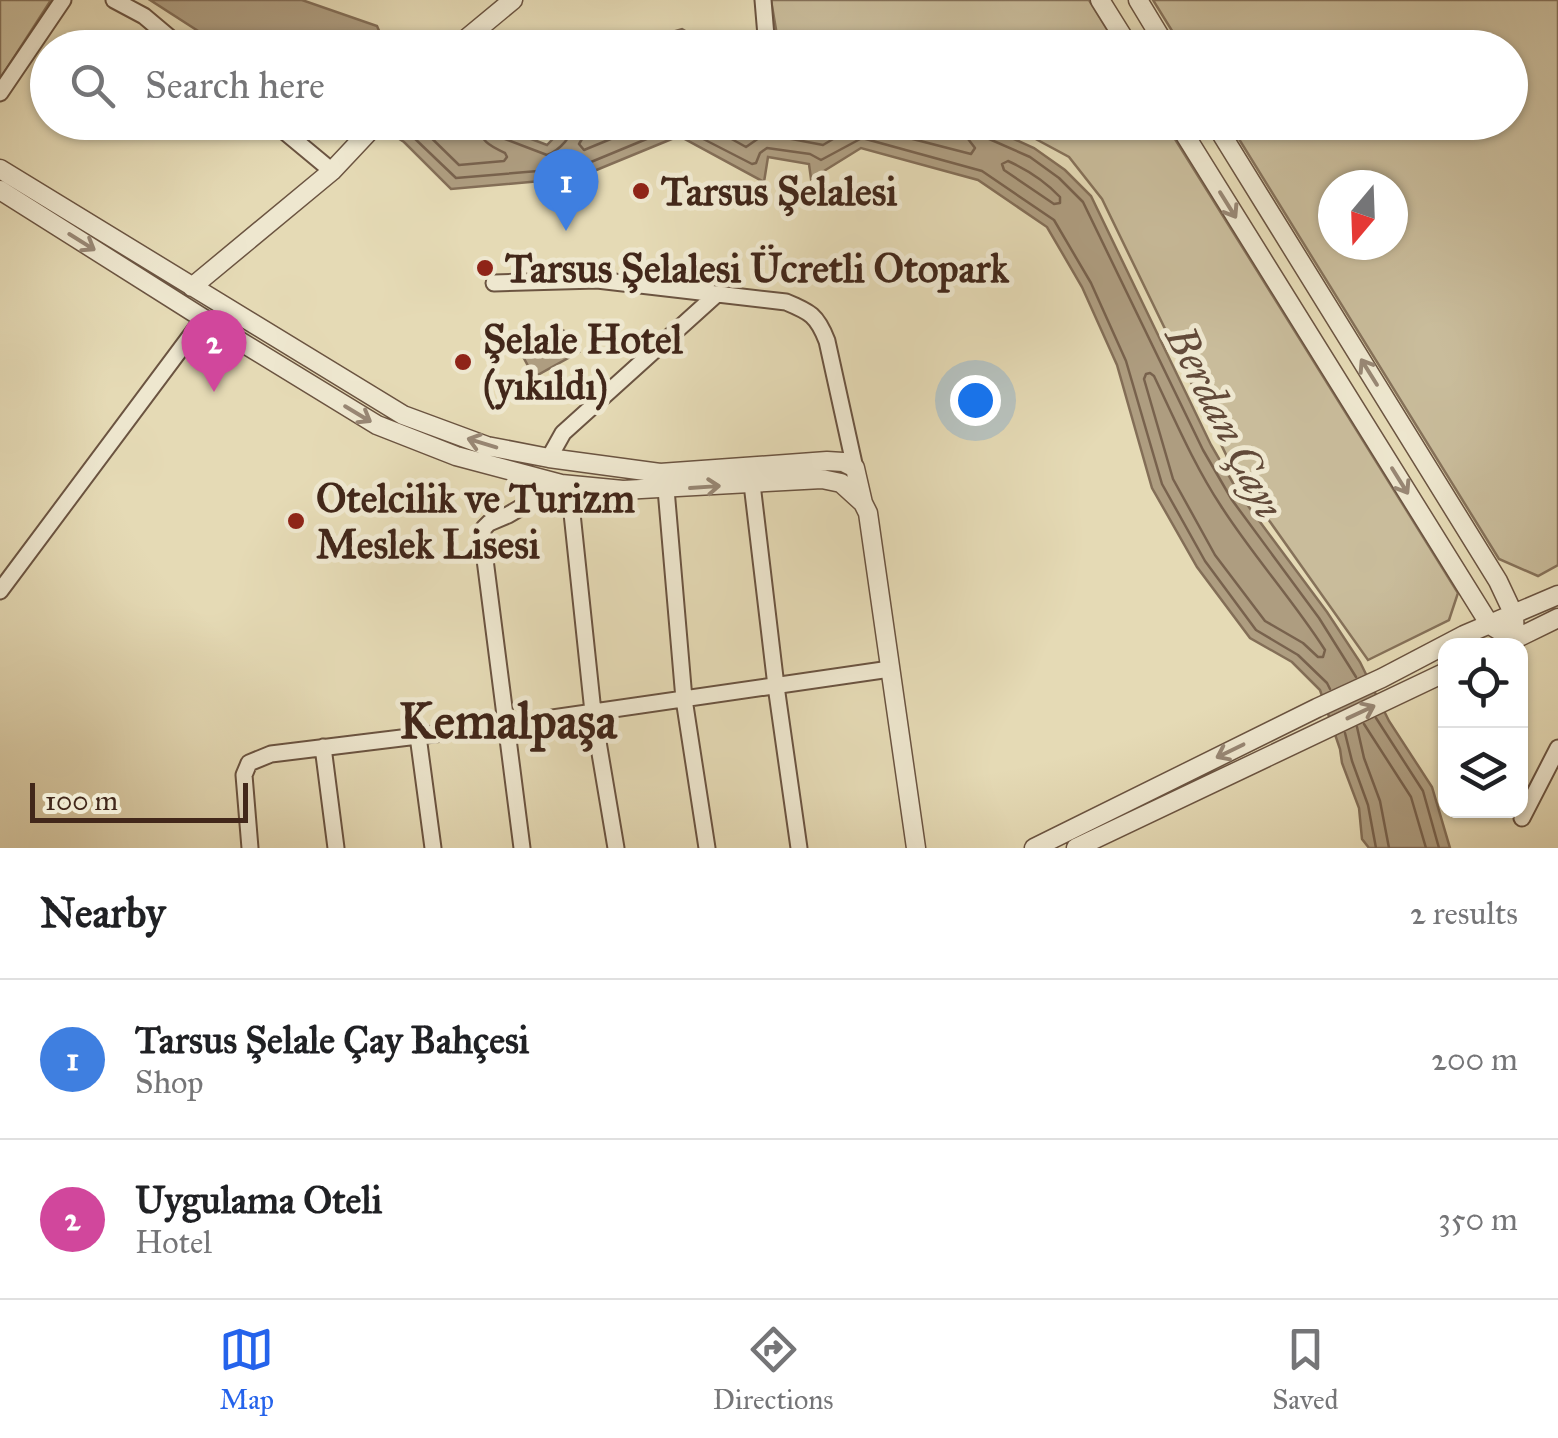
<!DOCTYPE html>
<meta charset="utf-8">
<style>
body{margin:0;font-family:"IM FELL Great Primer",serif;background:#f2f2f2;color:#202124}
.controls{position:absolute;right:30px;bottom:30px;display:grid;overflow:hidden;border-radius:20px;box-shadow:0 2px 8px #0004}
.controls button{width:90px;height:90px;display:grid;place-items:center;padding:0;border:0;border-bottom:2px solid #e0e0e0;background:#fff;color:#202124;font:50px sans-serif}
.compass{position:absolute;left:1318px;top:170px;width:90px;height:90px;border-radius:50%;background:#fff;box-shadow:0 2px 8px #0004;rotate:199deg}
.scale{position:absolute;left:30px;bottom:25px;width:218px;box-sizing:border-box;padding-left:10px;border:5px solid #42271a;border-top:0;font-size:28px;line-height:35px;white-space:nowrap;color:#42271a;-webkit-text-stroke:8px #eee7cf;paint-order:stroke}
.you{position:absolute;left:975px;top:400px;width:35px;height:35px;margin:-25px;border:8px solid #fff;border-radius:50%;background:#1a73e8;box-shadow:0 0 0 15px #1a73e833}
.badge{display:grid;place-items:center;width:65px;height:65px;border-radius:50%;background:#2563eb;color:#fff;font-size:32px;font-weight:700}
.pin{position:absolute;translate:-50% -82px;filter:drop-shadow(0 2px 5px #0008)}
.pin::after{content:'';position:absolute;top:52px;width:35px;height:30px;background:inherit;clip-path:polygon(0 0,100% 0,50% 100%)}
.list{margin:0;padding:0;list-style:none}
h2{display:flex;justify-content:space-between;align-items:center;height:130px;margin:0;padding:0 40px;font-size:42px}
h2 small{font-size:32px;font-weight:400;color:#757577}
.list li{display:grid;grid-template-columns:65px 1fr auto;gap:30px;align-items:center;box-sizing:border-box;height:160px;padding:0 40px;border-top:2px solid #e0e0e0}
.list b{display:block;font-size:38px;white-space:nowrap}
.list p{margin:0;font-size:32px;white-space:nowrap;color:#757577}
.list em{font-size:32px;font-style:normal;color:#757577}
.icon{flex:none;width:55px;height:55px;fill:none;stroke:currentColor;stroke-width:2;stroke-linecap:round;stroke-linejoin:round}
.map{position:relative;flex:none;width:1558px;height:848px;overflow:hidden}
.search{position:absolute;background:#fff;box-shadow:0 2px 8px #0004;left:30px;right:30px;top:30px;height:110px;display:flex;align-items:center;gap:25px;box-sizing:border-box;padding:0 35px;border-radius:55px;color:#757577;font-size:38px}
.sheet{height:450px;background:#fff}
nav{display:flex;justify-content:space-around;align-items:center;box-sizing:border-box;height:140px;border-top:2px solid #e0e0e0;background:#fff;font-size:28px;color:#757577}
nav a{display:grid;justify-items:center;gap:5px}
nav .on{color:#2563eb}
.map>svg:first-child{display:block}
.green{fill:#c9bc9b;stroke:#86725a;stroke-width:2.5;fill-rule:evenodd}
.water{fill:#ae9d80;stroke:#836e57;stroke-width:2.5}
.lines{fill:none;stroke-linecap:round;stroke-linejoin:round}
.shore{stroke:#78624d;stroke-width:2.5}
.minor-casing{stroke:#6b5441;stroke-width:19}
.tertiary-casing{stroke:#6b5441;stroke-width:21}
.minor{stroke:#eee7cf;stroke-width:15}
.tertiary{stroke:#eee7cf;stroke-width:18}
.oneway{stroke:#988774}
.poi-dot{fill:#8f2418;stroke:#eee7cf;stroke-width:4}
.labels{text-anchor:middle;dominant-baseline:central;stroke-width:10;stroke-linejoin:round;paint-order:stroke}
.poi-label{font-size:40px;font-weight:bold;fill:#42271a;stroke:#eee7cf;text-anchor:start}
.water-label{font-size:42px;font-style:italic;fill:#624a39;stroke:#eee7cf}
.district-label{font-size:50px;font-weight:bold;fill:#42271a;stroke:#eee7cf}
</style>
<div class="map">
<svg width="1558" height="848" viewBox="0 0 1558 848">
<rect width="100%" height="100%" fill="#e5dab5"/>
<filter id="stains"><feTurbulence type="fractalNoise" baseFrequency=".002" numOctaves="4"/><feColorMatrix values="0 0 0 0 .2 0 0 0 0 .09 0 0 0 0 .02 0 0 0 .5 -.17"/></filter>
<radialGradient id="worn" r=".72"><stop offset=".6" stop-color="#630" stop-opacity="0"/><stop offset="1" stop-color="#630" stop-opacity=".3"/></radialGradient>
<path class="green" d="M0,0h51l-51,79z
M771,0h318l29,47h-339z
M1153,0h405v565l-20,11 -39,-17 -270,-436 281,-1v-74l-328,-1zM1393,185v60h-60v-60z
M1006,123h159l293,470 -9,27 -81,40 -134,-189 -132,-272 -33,-42z"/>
<path class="water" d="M150,0h152l75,26 9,21h-163z
M682,29l30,18h-76l5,-6z
M976,122l58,26 31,22 26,26 120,249 29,50 87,117 33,50 29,59 43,66 18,61h-81l-7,-9 -3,-31 -17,-45 -2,-14 -20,-59 -28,-28 -42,-24 -53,-71 -45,-79 -35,-123 -35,-78 -35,-60 -69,-47 -117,-32 -50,31 -2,-15 -41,-7 -4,25 -85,-46 -85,35 -42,9 -101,9 -47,-47 -30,-19h115l58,22 21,-22z
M553,324l16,10 10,18 -45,25 -15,-28 28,-14z"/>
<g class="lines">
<path class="shore" d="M392,122l19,13 45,43 94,-8 41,-8 87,-36 74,38 4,-1 4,-10 7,-5 43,6 11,6 41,-22 120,33 72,49 37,63 35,78 36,123 43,77 51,69 42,25 29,28 3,6
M415,122l44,43 45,-4 3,-4 -2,-4c-15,-7 -26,-12 -27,-31
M491,122l1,8 5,6 50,19c12,-4 27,-20 27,-33
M587,122l-2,12 -6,10 5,6 68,-28
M701,122l45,25 13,-9 12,-3 52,10 27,-16 12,-3 109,28 4,-6 -10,-13 -2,-13
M976,122v7l4,6 50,22 29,21 24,24 120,248 29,50 87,118 37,59
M1008,161c20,9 38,21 52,36v6l-6,1 -50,-34 -2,-6z
M1150,373l4,3c21,44 40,89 67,130 32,50 72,94 104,144l-2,7h-5l-15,-14 -38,-22 -50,-66 -42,-76 -29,-100 2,-5z
M1376,718l47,73 16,57
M1364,724l47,73 15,51
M1357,727l7,31 16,43 9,47
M1345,733l7,28 16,44 8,43"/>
<defs>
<path id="minor" d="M114,0l30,16 38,32
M763,0l4,48
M0,93l63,-93
M273,122l59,49
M494,283l103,-3 189,22c24,10 31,13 41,39l28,127
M549,458l14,-25 154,-139
M752,484l24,202 23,162
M569,485l24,227 23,136
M666,489l18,210 23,149
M0,591l203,-272
M418,736l15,112
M323,747l13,101
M1522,818l36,-70
M250,848l-6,-73 5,-12 22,-9 212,-26 407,-59
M522,848l-40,-312 2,-8 5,-5 19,-8 53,-31"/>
<path id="tertiary" d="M1100,0l30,48
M1138,0l29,48
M455,48l58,-48
M1177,122l313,503 25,15
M1214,122l284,459 16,34 1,25
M0,169l403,246 84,31 62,12 111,15 167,-12 16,1 12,6 8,35 5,10 48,335
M0,190l220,139 157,96 79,31 105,28 62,6 199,-11 19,4 22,20
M192,287l140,-116 46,-49
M1507,643l51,-25
M1034,848l283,-140 65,-30 82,-43 94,-40
M1076,848l370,-176"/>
</defs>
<use href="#minor" class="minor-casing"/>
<use href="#tertiary" class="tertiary-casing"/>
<use href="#minor" class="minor"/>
<use href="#tertiary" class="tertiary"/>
</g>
<defs><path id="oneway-shaft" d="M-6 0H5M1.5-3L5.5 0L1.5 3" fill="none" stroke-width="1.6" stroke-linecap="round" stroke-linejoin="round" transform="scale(2.5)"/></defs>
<g class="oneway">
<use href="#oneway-shaft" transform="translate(1228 205) rotate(58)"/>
<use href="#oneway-shaft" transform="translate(82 242) rotate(32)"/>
<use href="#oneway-shaft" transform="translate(1369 372) rotate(-122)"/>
<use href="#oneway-shaft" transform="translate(358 414) rotate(31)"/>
<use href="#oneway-shaft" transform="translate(482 443) rotate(-163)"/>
<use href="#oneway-shaft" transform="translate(1400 481) rotate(58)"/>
<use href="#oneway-shaft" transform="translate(705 487) rotate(-4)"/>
<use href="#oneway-shaft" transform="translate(1361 712) rotate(-25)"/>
<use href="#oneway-shaft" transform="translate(1230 751) rotate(154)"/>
</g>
<g class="poi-dot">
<circle cx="641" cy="191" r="10"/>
<circle cx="485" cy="268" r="10"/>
<circle cx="463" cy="362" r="10"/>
<circle cx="296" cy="521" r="10"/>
</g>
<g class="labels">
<g class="poi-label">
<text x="661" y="191">Tarsus Şelalesi</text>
<text x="505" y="268">Tarsus Şelalesi Ücretli Otopark</text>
<text x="483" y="339">Şelale Hotel<tspan x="483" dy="46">(yıkıldı)</tspan></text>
<text x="316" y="498">Otelcilik ve Turizm<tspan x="316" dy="46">Meslek Lisesi</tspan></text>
</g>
<g class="water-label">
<text transform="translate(1225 422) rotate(63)">Berdan Çayı</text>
</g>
<g class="district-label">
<text x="508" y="721">Kemalpaşa</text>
</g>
</g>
<rect width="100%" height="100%" filter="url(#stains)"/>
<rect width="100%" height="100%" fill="url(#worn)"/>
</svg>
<div class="controls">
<button><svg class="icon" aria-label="locate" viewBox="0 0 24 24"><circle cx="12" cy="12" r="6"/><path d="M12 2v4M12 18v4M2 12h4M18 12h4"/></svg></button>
<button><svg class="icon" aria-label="layers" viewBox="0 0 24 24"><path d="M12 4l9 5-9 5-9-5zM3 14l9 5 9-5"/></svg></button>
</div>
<svg class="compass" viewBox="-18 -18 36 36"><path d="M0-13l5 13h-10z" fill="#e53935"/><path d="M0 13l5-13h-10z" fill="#757577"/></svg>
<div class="scale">100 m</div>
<div class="you"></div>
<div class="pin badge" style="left:566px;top:231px;background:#3f7fe0">1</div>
<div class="pin badge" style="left:214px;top:392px;background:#d1479c">2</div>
<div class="search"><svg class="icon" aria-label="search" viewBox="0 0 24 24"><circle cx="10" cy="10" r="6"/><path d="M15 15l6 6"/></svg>Search here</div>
</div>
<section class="sheet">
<h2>Nearby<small>2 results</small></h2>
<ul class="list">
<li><span class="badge" style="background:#3f7fe0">1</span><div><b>Tarsus Şelale Çay Bahçesi</b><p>Shop</p></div><em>200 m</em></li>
<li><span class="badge" style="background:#d1479c">2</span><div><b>Uygulama Oteli</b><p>Hotel</p></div><em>350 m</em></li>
</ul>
</section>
<nav>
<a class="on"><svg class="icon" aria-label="map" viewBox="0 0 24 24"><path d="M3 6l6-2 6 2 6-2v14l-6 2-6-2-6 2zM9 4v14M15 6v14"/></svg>Map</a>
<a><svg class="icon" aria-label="directions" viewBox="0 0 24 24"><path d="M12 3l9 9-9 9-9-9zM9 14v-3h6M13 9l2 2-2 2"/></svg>Directions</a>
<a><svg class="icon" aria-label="saved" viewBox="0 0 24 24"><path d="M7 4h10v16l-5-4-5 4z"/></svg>Saved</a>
</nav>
